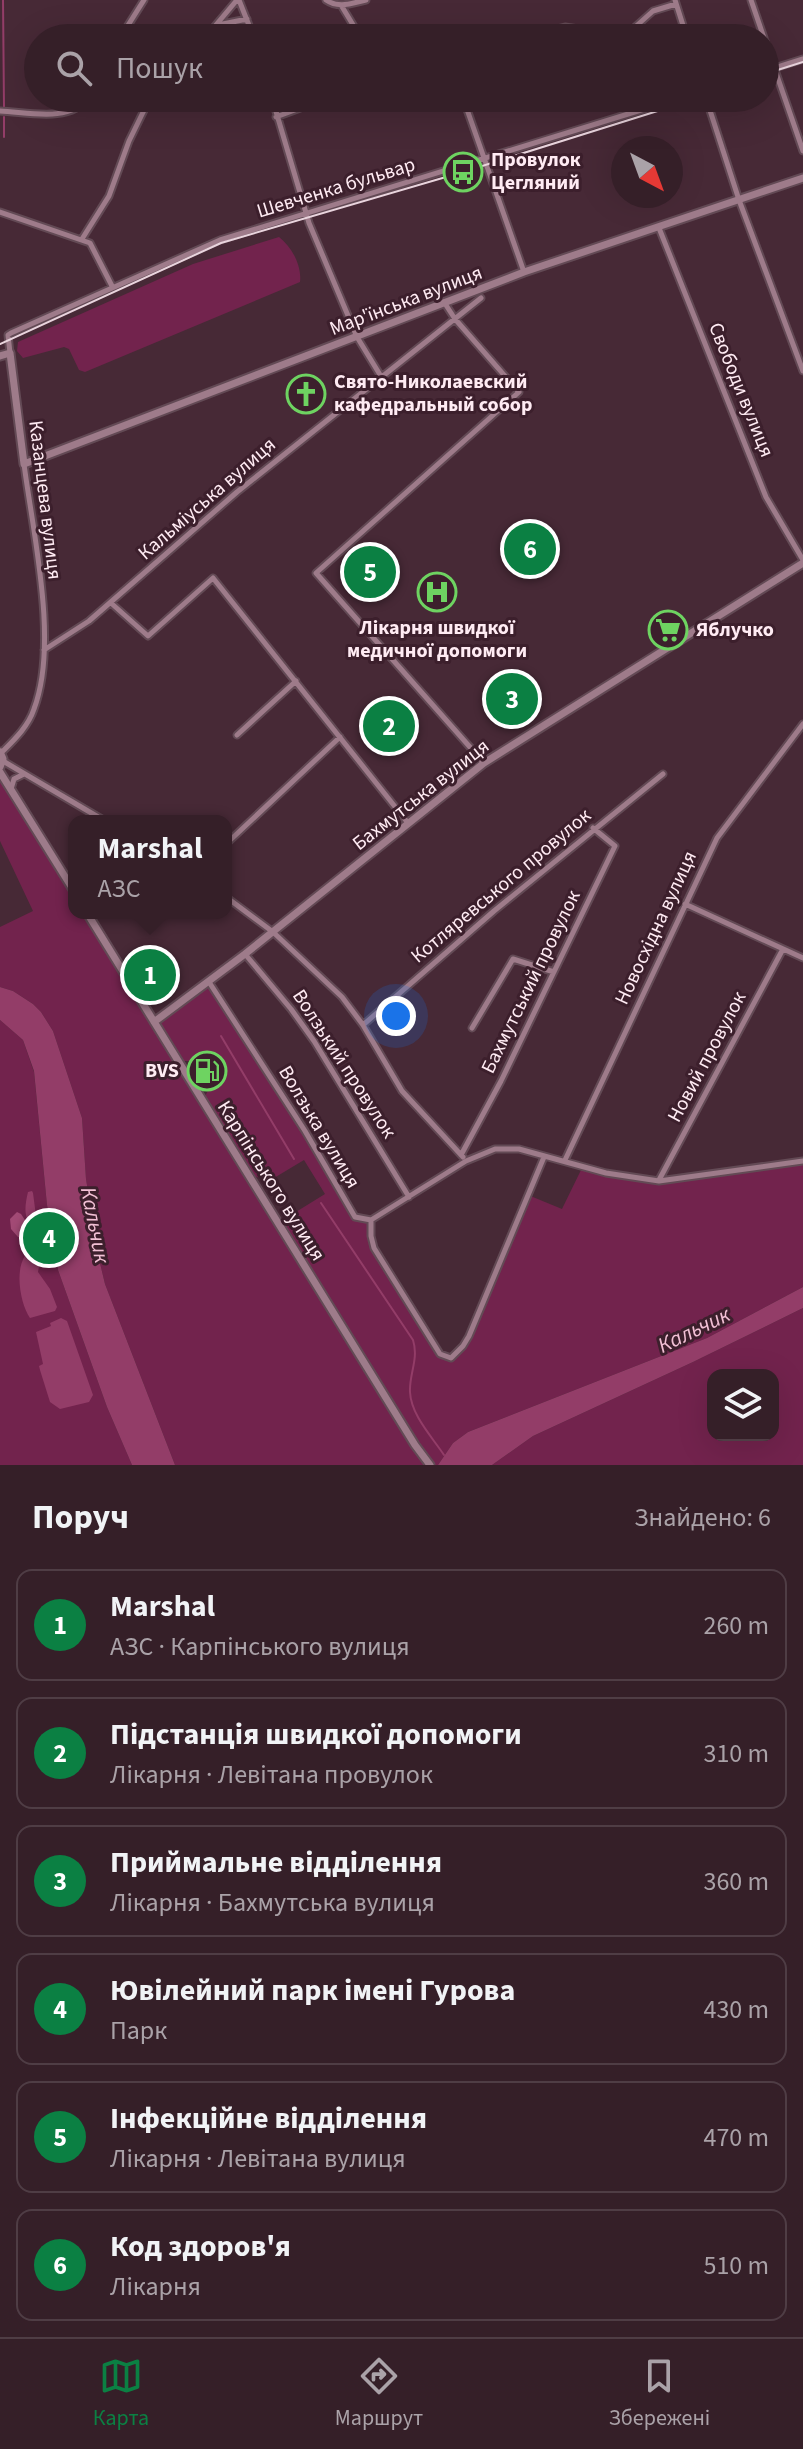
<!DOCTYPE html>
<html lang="uk">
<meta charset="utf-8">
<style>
body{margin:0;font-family:"Source Sans 3",sans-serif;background:#402c34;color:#f1f3f6}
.controls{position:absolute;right:24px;bottom:24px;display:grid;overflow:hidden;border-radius:16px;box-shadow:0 8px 32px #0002}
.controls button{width:72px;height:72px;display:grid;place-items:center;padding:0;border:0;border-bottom:2px solid #4f3d45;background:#351f28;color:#f1f3f6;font:40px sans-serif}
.compass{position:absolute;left:611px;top:136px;width:72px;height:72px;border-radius:50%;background:#351f28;box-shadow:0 8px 32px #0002;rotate:139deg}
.you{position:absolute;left:396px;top:1016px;width:28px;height:28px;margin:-20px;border:6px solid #fff;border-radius:50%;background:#1a73e8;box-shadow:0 0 0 12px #1a73e833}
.badge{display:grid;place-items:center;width:52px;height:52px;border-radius:50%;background:#0b8043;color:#fff;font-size:26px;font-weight:700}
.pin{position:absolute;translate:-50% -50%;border:4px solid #fff;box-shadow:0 2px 8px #0006}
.popup{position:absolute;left:68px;top:815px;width:164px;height:104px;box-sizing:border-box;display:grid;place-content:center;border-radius:16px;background:#351f28;filter:drop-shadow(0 2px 6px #0005);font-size:26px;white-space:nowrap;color:#aaa2a8}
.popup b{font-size:30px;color:#f1f3f6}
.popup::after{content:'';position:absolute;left:50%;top:100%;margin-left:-16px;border:16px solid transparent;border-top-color:#351f28}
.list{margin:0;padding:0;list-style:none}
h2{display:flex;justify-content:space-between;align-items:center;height:104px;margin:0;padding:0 32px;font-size:34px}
h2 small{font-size:26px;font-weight:400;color:#aaa2a8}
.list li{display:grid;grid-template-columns:52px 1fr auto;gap:24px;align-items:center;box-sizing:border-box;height:112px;margin:0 16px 16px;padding:0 16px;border:2px solid #4f3d45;border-radius:16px}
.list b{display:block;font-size:30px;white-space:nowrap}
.list p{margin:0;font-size:26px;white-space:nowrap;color:#aaa2a8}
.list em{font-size:26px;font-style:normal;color:#aaa2a8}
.icon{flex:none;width:44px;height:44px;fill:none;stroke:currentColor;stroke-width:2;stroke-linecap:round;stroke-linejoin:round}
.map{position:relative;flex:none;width:803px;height:1465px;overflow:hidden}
.search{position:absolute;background:#351f28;box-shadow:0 8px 32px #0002;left:24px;right:24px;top:24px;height:88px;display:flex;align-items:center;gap:20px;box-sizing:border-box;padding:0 28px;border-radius:44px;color:#aaa2a8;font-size:30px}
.sheet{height:872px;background:#351f28}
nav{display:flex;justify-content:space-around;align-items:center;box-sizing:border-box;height:112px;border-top:2px solid #4f3d45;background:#351f28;font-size:22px;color:#aaa2a8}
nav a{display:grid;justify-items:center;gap:4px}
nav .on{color:#0b8043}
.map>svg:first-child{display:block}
.green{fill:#72234d;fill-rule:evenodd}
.forest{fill:#a24a75}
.water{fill:#933d68}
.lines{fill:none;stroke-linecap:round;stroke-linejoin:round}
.stream{stroke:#933d68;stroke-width:2}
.minor-casing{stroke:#634a55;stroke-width:9}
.tertiary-casing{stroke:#634a55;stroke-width:11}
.minor{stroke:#9e7b8a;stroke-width:5}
.tertiary{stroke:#9e7b8a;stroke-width:7}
.tram{stroke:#e9d4dd;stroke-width:2}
.labels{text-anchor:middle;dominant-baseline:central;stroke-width:6;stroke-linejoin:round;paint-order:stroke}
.poi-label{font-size:20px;font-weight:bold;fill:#ffebf3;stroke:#3c1f2c;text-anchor:start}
.street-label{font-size:20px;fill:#ffebf3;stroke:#3c1f2c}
.water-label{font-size:22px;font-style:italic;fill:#f2c0d5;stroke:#3c1f2c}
</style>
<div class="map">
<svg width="803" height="1465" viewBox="0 0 803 1465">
<rect width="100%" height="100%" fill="#472936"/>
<path class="green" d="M279,237c13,10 23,29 21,45l-215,90 -6,-2 -10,-21 -5,-2 -41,11 -6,-7 1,-9 175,-78z
M0,777l74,120v16h10l343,552h-252l-70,-181 -6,-25 -13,-80 -4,-61 -29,-87 -12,-19 -8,-8 -20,-13 -13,-4v-60l33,-16 -33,-70z
M211,985l94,145 50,86 16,4 3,28 65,106 12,4 12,-12 65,-151 34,14 20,-41 77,13 144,-20v126l-96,51 -239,94 -15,11 -15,22h-5l-16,-21 -134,-217 8,-12 34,-21 -21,-34 -35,21 -18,-6 -47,-77 5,-9 12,-8c0,-11 -6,-22 -17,-28l-12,8h-11l-23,-37z
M0,1020l23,20 11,32 13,133 11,65 49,137 25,58h-132z
M803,1308v157h-311l41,-29 160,-74zM713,1375h60v60h-60z"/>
<path class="forest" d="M17,1212l4,2 10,15 -5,9 -8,-1 -7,-8 -1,-10z"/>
<path class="water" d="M0,987l13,4 20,13 8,8 12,19 29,87 4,61 13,80 6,25 70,181h-43l-25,-58 -49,-137 -11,-65 -13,-134 -11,-31 -23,-20z
M32,1191l1,2 5,38c-15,-9 -14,-22 -10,-39z
M39,1246l3,2 -4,24 12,17 7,18 -2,4 -25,7c-12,-18 -19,-66 9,-72z
M803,1287v21l-110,54 -160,74 -41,29h-54l15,-22 15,-11 239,-94z
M61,1318l6,3 26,74 -4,7 -29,7 -10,-7 -10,-32 -1,-4 4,-2 -7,-32 15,-6 -1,-3z"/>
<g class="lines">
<path class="stream" d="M3,0l1,107
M4,137v-20
M221,1036l73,123
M321,1203l92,137c6,19 -4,34 -3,52 1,23 22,45 34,63"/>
<defs>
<path id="minor" d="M239,0l15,38
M326,0c13,9 26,3 40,0
M675,0l12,38
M751,0l13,38
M341,5l20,33
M218,25l29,-6
M120,38l24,-38
M205,38l32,-38
M520,38l45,-11 54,8 15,-7 19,-17 23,-7
M765,41l38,110
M765,71l38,-12
M272,98l37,125 48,114 25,41
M463,98l61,174
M706,98l33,102 64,171
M0,111c28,1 69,12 88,-13
M276,117l51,-19
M0,212l90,31 22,43
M659,228l107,269 37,63
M82,239l27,-43 20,-55 21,-43
M444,302l11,17 64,73 -203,181 168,190
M10,353l-2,-18 3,-2 209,-93 460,-142
M111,603l37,33 65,-58 195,245
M44,650l45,-29 148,-129 244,-194
M237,735l59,-54
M1,753c13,-13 27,-26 33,-44 25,-66 -1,-175 -10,-245
M3,761l102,60
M11,789l3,-10 10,-5
M226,844l114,-107
M226,897l47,35 69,65 21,28 39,66 61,66
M685,904l118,54
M245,954l46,55 23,32 95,156
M209,982l96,149 50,86 16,3
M363,1025l131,-114 169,-137
M472,1028l41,-69 41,13
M461,1155l40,-74 114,-235 -22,-18
M565,1160l152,-322 86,-114
M659,1180l124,-231
M371,1220l95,-59 29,-12h24l87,24 53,8 144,-20
M371,1220v16l3,12 66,106 11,4 12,-12 6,-10 75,-179"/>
<path id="tertiary" d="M0,356l10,-3 14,111 500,-192 279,-94
M0,752l3,7 -3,8
M0,772l74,119
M87,913l328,532 15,20
M154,1022l91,-68 239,-191 319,-200"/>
</defs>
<use href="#minor" class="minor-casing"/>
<use href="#tertiary" class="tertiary-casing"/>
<use href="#minor" class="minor"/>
<use href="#tertiary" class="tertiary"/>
<path class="tram" d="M765,74l38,-12
M0,344l221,-101 242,-71 236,-74"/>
</g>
<defs>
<symbol id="bus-ring" viewBox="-11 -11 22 22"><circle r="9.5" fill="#3c1f2c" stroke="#6ed361" stroke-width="1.5"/><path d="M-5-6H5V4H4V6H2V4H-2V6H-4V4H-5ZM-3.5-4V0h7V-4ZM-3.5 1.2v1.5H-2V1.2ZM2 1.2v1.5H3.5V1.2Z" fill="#6ed361"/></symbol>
<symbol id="church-ring" viewBox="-11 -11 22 22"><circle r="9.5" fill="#3c1f2c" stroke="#6ed361" stroke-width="1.5"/><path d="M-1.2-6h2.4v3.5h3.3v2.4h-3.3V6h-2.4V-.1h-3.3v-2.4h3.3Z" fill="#6ed361"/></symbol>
<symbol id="hospital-ring" viewBox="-11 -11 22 22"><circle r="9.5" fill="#3c1f2c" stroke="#6ed361" stroke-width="1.5"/><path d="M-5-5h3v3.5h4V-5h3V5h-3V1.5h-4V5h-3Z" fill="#6ed361"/></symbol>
<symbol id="supermarket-ring" viewBox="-11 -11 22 22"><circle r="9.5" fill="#3c1f2c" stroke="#6ed361" stroke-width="1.5"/><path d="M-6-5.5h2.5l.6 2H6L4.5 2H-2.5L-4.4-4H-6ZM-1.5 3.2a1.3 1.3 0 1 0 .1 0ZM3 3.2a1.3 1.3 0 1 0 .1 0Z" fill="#6ed361"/></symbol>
<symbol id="fuel-ring" viewBox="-11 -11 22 22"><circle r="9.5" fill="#3c1f2c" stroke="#6ed361" stroke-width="1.5"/><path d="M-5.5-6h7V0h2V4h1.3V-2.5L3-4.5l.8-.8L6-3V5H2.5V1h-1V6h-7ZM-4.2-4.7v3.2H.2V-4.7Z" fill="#6ed361"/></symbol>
</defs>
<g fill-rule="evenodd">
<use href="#bus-ring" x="441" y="150" width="44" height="44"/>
<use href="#church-ring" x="284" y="372" width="44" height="44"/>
<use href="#hospital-ring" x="415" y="570" width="44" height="44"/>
<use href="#supermarket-ring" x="646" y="608" width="44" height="44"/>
<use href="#fuel-ring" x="185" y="1049" width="44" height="44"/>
</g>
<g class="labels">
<g class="poi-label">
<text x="491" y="160">Провулок<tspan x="491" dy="23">Цегляний</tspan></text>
<text x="334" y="382">Свято-Николаевский<tspan x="334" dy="23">кафедральный собор</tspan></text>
<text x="437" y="628" text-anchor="middle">Лікарня швидкої<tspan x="437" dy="23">медичної допомоги</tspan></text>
<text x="696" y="630">Яблучко</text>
<text x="179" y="1071" text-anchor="end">BVS</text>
</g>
<g class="street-label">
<text transform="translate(336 188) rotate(-17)">Шевченка бульвар</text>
<text transform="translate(406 301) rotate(-21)">Мар'їнська вулиця</text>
<text transform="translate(741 390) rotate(68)">Свободи вулиця</text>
<text transform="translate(207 499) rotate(-41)">Кальміуська вулиця</text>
<text transform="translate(45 500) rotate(83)">Казанцева вулиця</text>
<text transform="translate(421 795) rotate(-38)">Бахмутська вулиця</text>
<text transform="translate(501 886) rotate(-40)">Котляревського провулок</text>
<text transform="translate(656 928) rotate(-65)">Новосхідна вулиця</text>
<text transform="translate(531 982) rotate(-64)">Бахмутський провулок</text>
<text transform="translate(707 1057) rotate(-62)">Новий провулок</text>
<text transform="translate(344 1064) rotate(57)">Волзький провулок</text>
<text transform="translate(319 1127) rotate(59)">Волзька вулиця</text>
<text transform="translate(271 1181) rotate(58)">Карпінського вулиця</text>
</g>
<g class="water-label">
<text transform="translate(95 1225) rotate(79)">Кальчик</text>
<text transform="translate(694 1330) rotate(-26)">Кальчик</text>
</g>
</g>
</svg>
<div class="controls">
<button><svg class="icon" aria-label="layers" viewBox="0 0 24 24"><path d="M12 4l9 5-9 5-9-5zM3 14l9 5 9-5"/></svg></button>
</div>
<svg class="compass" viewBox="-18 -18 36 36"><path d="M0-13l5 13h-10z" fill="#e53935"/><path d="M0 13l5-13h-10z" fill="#aaa2a8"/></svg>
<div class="you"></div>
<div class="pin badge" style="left:150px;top:975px">1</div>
<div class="popup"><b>Marshal</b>АЗС</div>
<div class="pin badge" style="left:389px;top:726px">2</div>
<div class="pin badge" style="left:512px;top:699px">3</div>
<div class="pin badge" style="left:49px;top:1238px">4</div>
<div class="pin badge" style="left:370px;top:572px">5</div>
<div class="pin badge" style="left:530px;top:549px">6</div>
<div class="search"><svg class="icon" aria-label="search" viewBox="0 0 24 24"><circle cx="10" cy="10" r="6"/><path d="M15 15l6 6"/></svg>Пошук</div>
</div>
<section class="sheet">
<h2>Поруч<small>Знайдено: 6</small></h2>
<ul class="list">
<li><span class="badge">1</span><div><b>Marshal</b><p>АЗС · Карпінського вулиця</p></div><em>260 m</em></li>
<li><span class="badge">2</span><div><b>Підстанція швидкої допомоги</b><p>Лікарня · Левітана провулок</p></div><em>310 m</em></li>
<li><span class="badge">3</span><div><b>Приймальне відділення</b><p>Лікарня · Бахмутська вулиця</p></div><em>360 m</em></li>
<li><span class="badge">4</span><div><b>Ювілейний парк імені Гурова</b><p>Парк</p></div><em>430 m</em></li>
<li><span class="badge">5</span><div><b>Інфекційне відділення</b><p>Лікарня · Левітана вулиця</p></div><em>470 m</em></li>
<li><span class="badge">6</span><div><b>Код здоров'я</b><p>Лікарня</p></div><em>510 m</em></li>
</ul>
</section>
<nav>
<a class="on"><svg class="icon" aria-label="map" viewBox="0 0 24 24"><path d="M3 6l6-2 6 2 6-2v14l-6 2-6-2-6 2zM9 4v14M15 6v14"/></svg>Карта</a>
<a><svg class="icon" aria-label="directions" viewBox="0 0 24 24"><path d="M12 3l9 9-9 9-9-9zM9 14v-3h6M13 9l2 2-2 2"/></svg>Маршрут</a>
<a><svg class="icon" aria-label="saved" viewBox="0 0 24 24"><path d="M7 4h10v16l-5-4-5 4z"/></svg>Збережені</a>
</nav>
